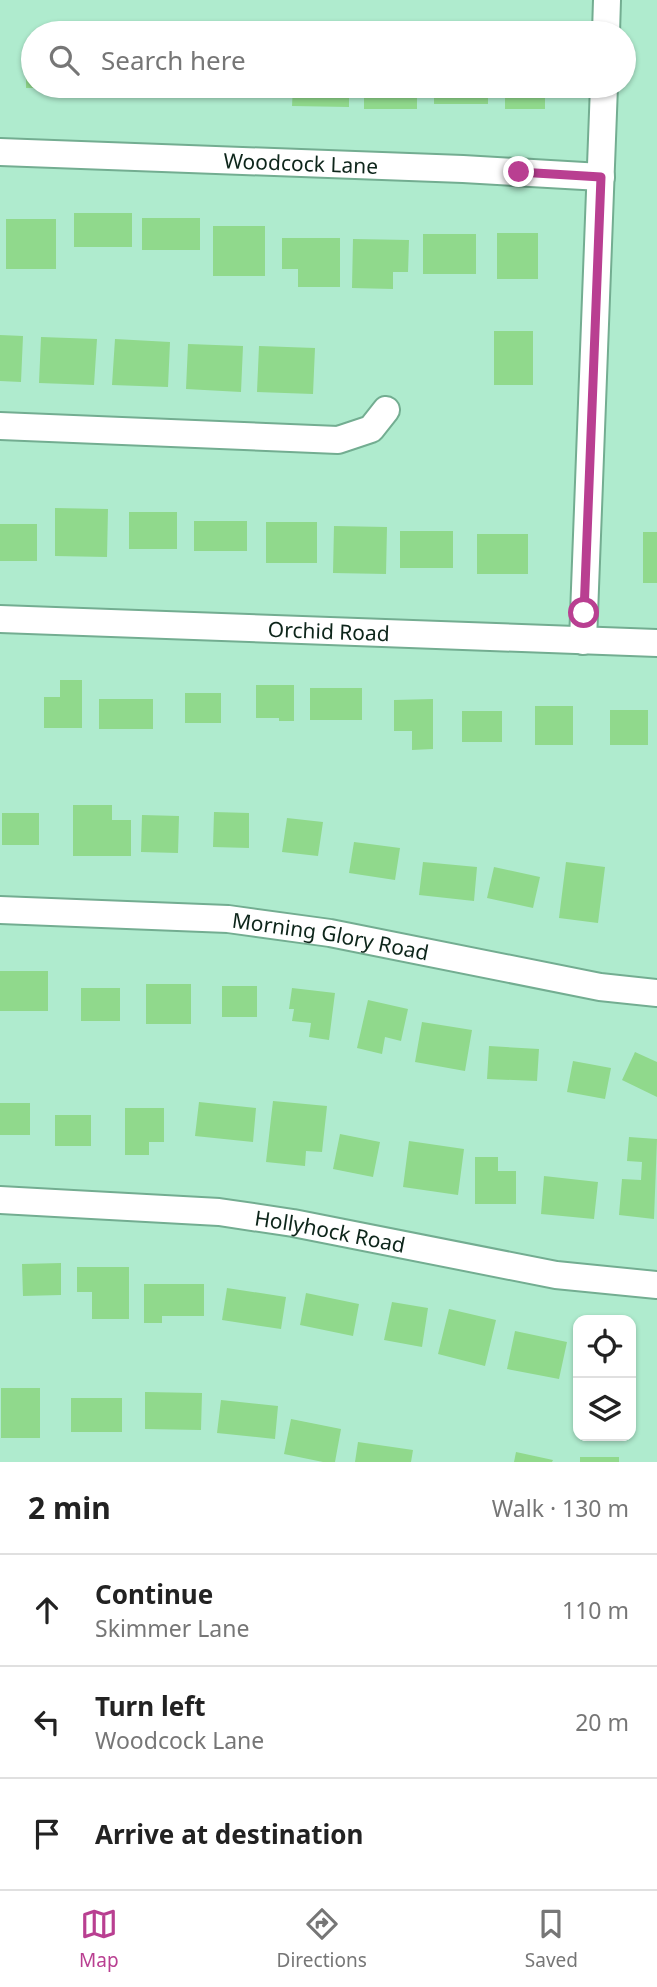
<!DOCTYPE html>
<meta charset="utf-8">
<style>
body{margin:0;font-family:"Noto Sans",sans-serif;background:#f2f2f2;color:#222}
.controls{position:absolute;right:21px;bottom:21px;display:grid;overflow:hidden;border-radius:14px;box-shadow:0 2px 5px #0004}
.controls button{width:63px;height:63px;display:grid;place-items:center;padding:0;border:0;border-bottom:2px solid #e0e0e0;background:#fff;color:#222;font:35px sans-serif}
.stop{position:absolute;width:21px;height:21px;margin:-16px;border:5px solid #b93f91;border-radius:50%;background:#fff}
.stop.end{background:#b93f91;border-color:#fff;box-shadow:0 2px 7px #0008}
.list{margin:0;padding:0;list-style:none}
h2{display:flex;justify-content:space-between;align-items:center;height:91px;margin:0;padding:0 28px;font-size:30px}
h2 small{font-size:23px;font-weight:400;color:#767676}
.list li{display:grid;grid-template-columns:46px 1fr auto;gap:21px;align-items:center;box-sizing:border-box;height:112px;padding:0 28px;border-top:2px solid #e0e0e0}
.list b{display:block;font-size:26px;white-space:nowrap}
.list p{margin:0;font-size:23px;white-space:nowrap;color:#767676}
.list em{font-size:23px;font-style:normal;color:#767676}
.icon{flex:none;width:38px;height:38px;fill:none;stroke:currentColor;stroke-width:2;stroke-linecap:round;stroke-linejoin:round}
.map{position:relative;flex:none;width:657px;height:1462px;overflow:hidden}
.search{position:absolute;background:#fff;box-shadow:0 2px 5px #0004;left:21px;right:21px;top:21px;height:77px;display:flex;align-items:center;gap:18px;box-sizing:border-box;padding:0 24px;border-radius:38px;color:#767676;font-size:26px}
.sheet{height:427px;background:#fff}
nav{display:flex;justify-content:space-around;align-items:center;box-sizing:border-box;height:98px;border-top:2px solid #e0e0e0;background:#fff;font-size:19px;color:#767676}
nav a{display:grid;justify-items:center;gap:4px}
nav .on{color:#b93f91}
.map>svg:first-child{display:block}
.building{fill:#90d98c}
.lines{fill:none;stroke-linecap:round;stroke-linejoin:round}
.minor-casing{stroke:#73ad91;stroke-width:30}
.minor{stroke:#fff;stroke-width:26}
.route{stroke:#b93f91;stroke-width:9}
.labels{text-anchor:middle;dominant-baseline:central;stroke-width:7;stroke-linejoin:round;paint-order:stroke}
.street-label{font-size:21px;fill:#0d251a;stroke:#afebce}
</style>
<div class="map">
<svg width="657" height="1462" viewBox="0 0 657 1462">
<rect width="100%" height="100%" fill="#afebce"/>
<path class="building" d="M26,54h7v32h36v2h-43z
M225,86h54v9h-54z
M293,86h56v21l-57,-1z
M364,86h53v23h-53z
M434,86h54v18h-54z
M505,86h40v23h-40z
M74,213h58v34h-58z
M142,218h58v32h-58z
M6,219h50v50h-50z
M213,226h52v50h-52z
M497,233h41v46h-41z
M423,234h53v40h-53z
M282,238h58v49h-42v-18h-16z
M353,239l56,1 -1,32h-15v17l-41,-1z
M494,331h39v54h-39z
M0,335l23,1 -2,46 -21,-1z
M41,337l56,2 -3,46 -55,-2z
M115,339l55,3 -2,45 -56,-2z
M188,344l55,2 -2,46 -55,-3z
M259,346l56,2 -2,46 -56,-2z
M55,508l53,1 -1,48 -52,-1z
M129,512h48v37h-48z
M194,521h53v30h-53z
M266,522h51v41h-51z
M0,524h37v37h-37z
M334,526l53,1 -1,47 -53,-1z
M400,531h53v37h-53z
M643,532h14v51h-14z
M477,534h51v40h-51z
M60,680h22v48h-38v-31h16z
M256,685h38v36h-15v-3h-23z
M310,688h52v32h-52z
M185,693h36v30h-36z
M99,699h54v30h-54z
M433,699v50l-21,1v-19h-18v-31z
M535,706h38v39h-38z
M610,710h38v35h-38z
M462,711h40v31h-40z
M73,805h39v15h19v36h-58z
M214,812l35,1v35l-36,-1z
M2,813h37v32h-37z
M142,815l37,1 -1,37 -37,-1z
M287,818l36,4 -5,34 -36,-4z
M354,842l46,6 -5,32 -46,-7z
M423,862l54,5 -3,34 -55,-6z
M566,862l39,5 -7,56 -39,-5z
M494,867l46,10 -7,31 -46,-10z
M0,971h48v40h-48z
M146,984h45v40h-45z
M222,986h35v31h-35z
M81,988h39v33h-39z
M292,988l43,5 -6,47 -20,-3 2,-14 -19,-2 2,-12h-5z
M368,1000l40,9 -7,32 -16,-4 -3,17 -25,-6z
M422,1022l50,8 -7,41 -50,-9z
M489,1046l50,3 -2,32 -50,-2z
M635,1052l22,10v35l-35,-17z
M573,1061l38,7 -6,31 -38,-7z
M273,1101l54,5 -5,46 -16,-1 -1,15 -39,-4z
M199,1102l57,6 -3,34 -58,-6z
M0,1103h30v32h-30z
M125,1108h39v34h-15v13h-24z
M55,1115h36v31h-36z
M340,1134l40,8 -7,35 -40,-8z
M629,1137l28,2 -3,80 -35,-4 3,-36 19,1 1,-18 -15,-1z
M409,1141l55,8 -6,46 -55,-8z
M475,1157h23v14h18v33h-41z
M544,1176l54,6 -4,37 -53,-5z
M61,1263v32l-38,1 -1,-32z
M77,1267h52v52h-37v-27h-15z
M144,1284h60v32h-42v7h-18z
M227,1288l59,9 -5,32 -59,-9z
M306,1293l53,11 -6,32 -53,-11z
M392,1302l36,6 -6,39 -38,-7z
M449,1309l47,11 -11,46 -47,-12z
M515,1331l52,11 -8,37 -52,-10z
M1,1388h39v50h-39z
M145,1392l57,1 -1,37 -56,-1z
M71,1398h51v34h-51z
M221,1400l57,6 -3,33 -58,-6z
M291,1419l50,10 -6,33h-12l-39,-8z
M358,1442l55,8 -2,12h-56z
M516,1452l37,8 -1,2h-38z
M580,1457h39v5h-39z"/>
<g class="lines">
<defs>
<g id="minor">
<path d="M606,33l1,-33"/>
<path id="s1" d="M0,152l463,17 138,8"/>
<path d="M0,426l338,14 33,-11 15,-19"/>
<path id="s2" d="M0,619l657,24"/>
<path d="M583,641l21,-555"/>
<path id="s3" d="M0,910l228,9 102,14 270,54 57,6"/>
<path id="s4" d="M0,1200l219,12 74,11 263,52 101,10"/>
</g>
</defs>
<use href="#minor" class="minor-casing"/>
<use href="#minor" class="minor"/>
</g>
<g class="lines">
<path class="route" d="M519,172l82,5 -17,436"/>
</g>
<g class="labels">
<g class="street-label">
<text stroke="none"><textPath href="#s1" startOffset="301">Woodcock Lane</textPath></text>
<text stroke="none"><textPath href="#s2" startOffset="329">Orchid Road</textPath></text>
<text stroke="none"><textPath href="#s3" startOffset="332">Morning Glory Road</textPath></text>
<text stroke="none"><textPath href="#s4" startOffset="332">Hollyhock Road</textPath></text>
</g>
</g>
</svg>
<div class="controls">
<button><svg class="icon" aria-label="locate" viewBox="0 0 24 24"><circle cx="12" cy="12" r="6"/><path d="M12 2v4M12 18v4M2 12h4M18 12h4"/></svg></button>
<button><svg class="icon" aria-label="layers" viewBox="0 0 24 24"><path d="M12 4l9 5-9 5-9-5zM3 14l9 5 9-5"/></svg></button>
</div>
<div class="stop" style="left:584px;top:613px"></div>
<div class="stop end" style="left:519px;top:172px"></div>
<div class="search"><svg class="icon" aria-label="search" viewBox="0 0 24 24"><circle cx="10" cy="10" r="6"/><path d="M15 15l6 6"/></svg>Search here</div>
</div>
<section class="sheet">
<h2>2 min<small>Walk · 130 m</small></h2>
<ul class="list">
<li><svg class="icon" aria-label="ahead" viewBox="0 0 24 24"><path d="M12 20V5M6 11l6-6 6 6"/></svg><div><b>Continue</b><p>Skimmer Lane</p></div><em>110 m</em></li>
<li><svg class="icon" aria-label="left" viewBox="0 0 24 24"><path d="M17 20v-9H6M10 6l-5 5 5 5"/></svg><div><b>Turn left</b><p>Woodcock Lane</p></div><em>20 m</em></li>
<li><svg class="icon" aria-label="arrive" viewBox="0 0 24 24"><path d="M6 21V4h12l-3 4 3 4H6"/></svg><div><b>Arrive at destination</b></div></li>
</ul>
</section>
<nav>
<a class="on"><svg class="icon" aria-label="map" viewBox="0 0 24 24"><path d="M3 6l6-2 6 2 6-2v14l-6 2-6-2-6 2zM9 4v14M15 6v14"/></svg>Map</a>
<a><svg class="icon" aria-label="directions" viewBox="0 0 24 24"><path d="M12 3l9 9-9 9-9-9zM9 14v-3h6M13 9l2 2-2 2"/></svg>Directions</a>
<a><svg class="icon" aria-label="saved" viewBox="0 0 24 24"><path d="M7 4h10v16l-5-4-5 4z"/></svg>Saved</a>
</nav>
